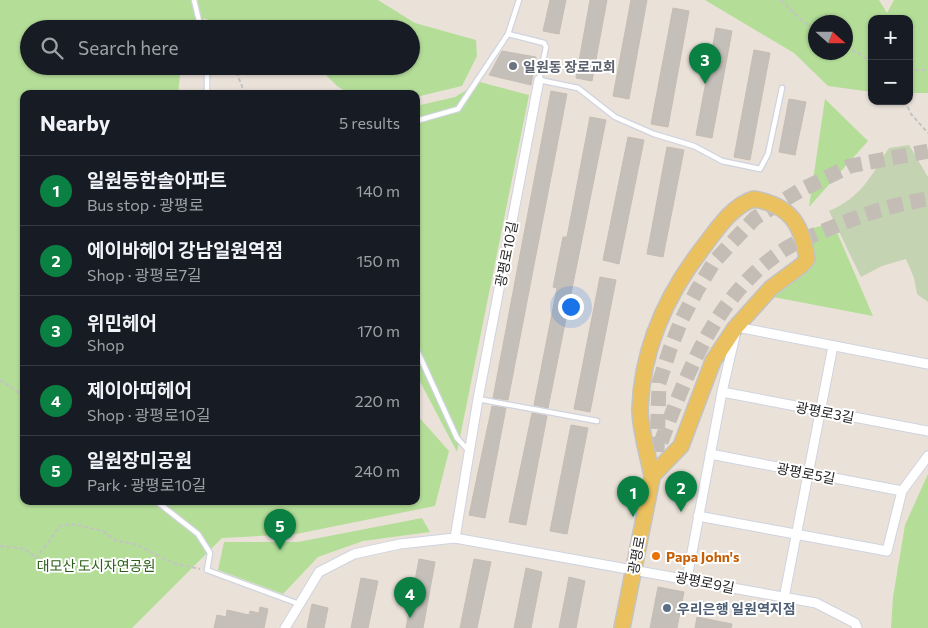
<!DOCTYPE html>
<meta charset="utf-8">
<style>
body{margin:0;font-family:Commissioner,"Noto Sans KR",sans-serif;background:#20242c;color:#f1f3f6}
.controls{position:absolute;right:15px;top:15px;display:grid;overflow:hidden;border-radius:10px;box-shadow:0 1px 4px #0004}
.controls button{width:45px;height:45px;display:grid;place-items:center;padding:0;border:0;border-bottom:1px solid #363941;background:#171b24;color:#f1f3f6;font:25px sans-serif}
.compass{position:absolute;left:808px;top:15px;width:45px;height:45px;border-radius:50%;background:#171b24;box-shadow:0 1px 4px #0004;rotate:111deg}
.you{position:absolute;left:570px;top:306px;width:18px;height:18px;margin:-12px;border:4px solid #fff;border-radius:50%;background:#1a73e8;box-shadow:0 0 0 8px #1a73e833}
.badge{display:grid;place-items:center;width:32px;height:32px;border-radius:50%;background:#0b8043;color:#fff;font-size:16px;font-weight:700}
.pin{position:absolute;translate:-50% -41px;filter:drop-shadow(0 1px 2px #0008)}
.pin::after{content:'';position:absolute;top:26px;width:18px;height:15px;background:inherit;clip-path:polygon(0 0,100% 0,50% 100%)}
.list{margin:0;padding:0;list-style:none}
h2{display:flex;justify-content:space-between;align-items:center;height:65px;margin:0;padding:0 20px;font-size:21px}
h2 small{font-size:16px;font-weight:400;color:#9ea1a6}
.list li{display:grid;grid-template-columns:32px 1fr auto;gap:15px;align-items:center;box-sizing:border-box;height:70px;padding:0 20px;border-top:1px solid #363941}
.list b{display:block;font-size:19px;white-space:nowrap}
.list p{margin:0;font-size:16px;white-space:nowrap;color:#9ea1a6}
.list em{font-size:16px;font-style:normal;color:#9ea1a6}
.icon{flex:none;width:28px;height:28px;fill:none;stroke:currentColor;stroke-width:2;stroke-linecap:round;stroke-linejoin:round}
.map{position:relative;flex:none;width:928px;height:628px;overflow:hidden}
.search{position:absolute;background:#171b24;box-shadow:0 1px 4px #0004;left:20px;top:20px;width:400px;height:55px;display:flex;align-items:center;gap:12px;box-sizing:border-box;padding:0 18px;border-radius:28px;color:#9ea1a6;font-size:19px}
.panel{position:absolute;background:#171b24;box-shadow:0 1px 4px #0004;left:20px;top:90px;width:400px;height:415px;border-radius:10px}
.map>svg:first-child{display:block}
.green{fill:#b4de98;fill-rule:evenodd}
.cemetery{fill:#c4d3b1}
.building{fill:#c5bfb9;stroke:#c5bdb4}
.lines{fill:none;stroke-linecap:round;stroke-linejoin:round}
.primary-tunnel{stroke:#c3bdb6;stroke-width:15;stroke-dasharray:15 8;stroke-linecap:butt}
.lane-casing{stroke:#cfd3e0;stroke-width:7}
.street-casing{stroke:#cfd3e0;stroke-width:11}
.primary-casing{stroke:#c3c3c3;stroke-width:18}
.path{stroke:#c3c3c3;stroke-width:2;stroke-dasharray:4 2.5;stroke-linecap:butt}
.lane{stroke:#fff;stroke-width:4.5}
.street{stroke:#fff;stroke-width:9}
.primary{stroke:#eac15e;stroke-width:15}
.worship-dot{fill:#6b7280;stroke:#fff;stroke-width:2}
.food-dot{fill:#e8710a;stroke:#fff;stroke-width:2}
.service-dot{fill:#5c6f8a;stroke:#fff;stroke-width:2}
.labels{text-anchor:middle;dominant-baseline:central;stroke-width:4;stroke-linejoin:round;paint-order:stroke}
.worship-label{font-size:14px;font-weight:bold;fill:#5b616d;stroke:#fff;text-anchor:start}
.street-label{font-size:14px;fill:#282828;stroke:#fff}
.food-label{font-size:14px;font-weight:bold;fill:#c56008;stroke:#fff;text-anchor:start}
.park-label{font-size:14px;fill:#2e601c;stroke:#fff}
.service-label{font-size:14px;font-weight:bold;fill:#4e5e75;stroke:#fff;text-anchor:start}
</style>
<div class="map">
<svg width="928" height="628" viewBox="0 0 928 628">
<rect width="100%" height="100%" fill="#eae2d9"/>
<path class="green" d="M0,0h378l37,23 61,17 1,16 -15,30 -46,11v-3h-66l-13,-8 -20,-20h94v-37h-182l-25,-11 -6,11h-169v37h152l-3,28h-154v407h392v-87l33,37 -14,55 -139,28 -74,4 -90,90h-132z
M705,0h174l8,13 7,-13h34v93h-19v-74h-37v73l-44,-6 -34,-33zM816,22h30v30h-30z
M480,82l49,13 -72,357 -41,-78v-268l39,-9z
M825,99l43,42 -59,66z
M833,223l40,93 -100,-19 38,-29 2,-40z
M928,474v154h-37l2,-31 12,-72z
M422,518l8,14 -67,9 -45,16 -35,37 -65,-24 6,-28h74z"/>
<path class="cemetery" d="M909,145l19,32v125l-11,-8 -3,-16 -8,-19 -24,7 -21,11 -32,-66c34,-15 41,-34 60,-63z"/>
<path class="building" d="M550,0h16l-7,34 -16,-3z
M590,0h17l-15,81 -16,-3z
M631,0h16l-18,99 -16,-3z
M673,8l16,3 -21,116 -17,-3z
M716,28l16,3 -20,107 -16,-3z
M754,50l16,3 -20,107 -16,-3z
M502,51l34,6 -5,28 -42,-10z
M551,91l16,3 -59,306 -15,-2z
M789,99l17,3 -11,53 -16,-3z
M590,117l16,3 -58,288 -14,-3 23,-117 -4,-1 10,-50h4z
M628,137l16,3 -25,124 -16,-4z
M667,147l17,3 -21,107 -16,-3z
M600,277l16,3 -26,132 -16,-3z
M492,406l14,2 -21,110 -16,-3z
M532,413l15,3 -21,109 -17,-3z
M571,425l17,3 -21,106 -17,-3z
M419,559l16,3 -12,66h-17z
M474,559l17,3 -14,66h-17z
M526,568l16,4 -11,56h-17z
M569,577l16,4 -9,47h-17z
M361,578l17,3 -10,47h-17z
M658,587l26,5 -7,36h-27z
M312,604l16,4 -4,20h-17z
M260,607l8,2 -4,19h-50l3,-13 9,2 1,-7 22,5 1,-4 9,2z
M697,617l35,7 -1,4h-36z"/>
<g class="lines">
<path class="primary-tunnel" d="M661,442c27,-71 55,-147 121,-191 15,-10 35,-17 51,-24 31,-13 62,-23 95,-28
M657,452l2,-69 11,-34 12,-30 15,-29 17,-28 21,-23 20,-21 44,-27 51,-25 78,-15"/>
<defs>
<path id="lane" d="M194,0l7,29
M519,0l-11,34 36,9 2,4 -7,33 39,8 37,29 39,17 40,12 28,15 38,8 8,-15 14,-66
M207,94v-28
M416,121l42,-12 50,-75
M416,348l41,90 11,12
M478,399l119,22
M156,501l42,33 12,19 -3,17 92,34"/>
<path id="street" d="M722,392l206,39
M710,454l192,37
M698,516l189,35 15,-60 26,-35
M455,538l23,-139 61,-319
M687,579l35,-187 15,-65 191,37
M784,598l49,-252
M285,628l34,-56 35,-18 46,-10 55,-6 361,65 39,20 2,5"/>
<path id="primary" d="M754,199c35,6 48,24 53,60l-5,6 -31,23 -36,40 -22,33 -32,85 -29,30c-4,-21 -12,-46 -12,-67 2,-61 28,-117 65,-164 12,-16 28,-40 49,-46z
M622,628l32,-160"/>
</defs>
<use href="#lane" class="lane-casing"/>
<use href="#street" class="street-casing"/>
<use href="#primary" class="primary-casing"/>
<path class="path" d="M781,0l20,20 15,10
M846,47l17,9 9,9
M234,66l11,28
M909,73l7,-3h12
M905,101l6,13 17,19
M0,380l24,16
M0,546l25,3 11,9 24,-32 13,-2 30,7 14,10 18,3 38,19 27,6"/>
<use href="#lane" class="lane"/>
<use href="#street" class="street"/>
<use href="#primary" class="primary"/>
</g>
<circle class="worship-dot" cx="513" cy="66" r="5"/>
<circle class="food-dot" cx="656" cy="556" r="5"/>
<circle class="service-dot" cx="667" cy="608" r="5"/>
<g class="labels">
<g class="worship-label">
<text x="523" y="66">일원동 장로교회</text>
</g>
<g class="street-label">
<text transform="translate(506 254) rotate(-79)">광평로10길</text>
<text transform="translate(825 412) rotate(11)">광평로3길</text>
<text transform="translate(806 473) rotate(11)">광평로5길</text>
<text transform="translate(636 555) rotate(-79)">광평로</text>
<text transform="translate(705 582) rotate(11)">광평로9길</text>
</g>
<g class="food-label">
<text x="666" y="556">Papa John's</text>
</g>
<g class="park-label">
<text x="96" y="565">대모산 도시자연공원</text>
</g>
<g class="service-label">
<text x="677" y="608">우리은행 일원역지점</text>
</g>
</g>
</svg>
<div class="controls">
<button>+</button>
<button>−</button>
</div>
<svg class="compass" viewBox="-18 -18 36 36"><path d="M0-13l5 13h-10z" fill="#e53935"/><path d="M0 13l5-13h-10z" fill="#9ea1a6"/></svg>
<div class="you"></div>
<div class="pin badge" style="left:633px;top:517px">1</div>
<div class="pin badge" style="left:681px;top:512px">2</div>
<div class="pin badge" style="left:705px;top:84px">3</div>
<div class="pin badge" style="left:410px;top:618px">4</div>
<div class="pin badge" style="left:280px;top:550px">5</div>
<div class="search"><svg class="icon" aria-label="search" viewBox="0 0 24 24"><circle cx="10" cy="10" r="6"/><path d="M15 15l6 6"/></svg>Search here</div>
<section class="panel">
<h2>Nearby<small>5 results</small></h2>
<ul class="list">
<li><span class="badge">1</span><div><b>일원동한솔아파트</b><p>Bus stop · 광평로</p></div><em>140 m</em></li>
<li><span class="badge">2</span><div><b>에이바헤어 강남일원역점</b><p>Shop · 광평로7길</p></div><em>150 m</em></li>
<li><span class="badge">3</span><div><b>위민헤어</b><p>Shop</p></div><em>170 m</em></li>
<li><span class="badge">4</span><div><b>제이아띠헤어</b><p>Shop · 광평로10길</p></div><em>220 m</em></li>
<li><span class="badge">5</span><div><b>일원장미공원</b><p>Park · 광평로10길</p></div><em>240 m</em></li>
</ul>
</section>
</div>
